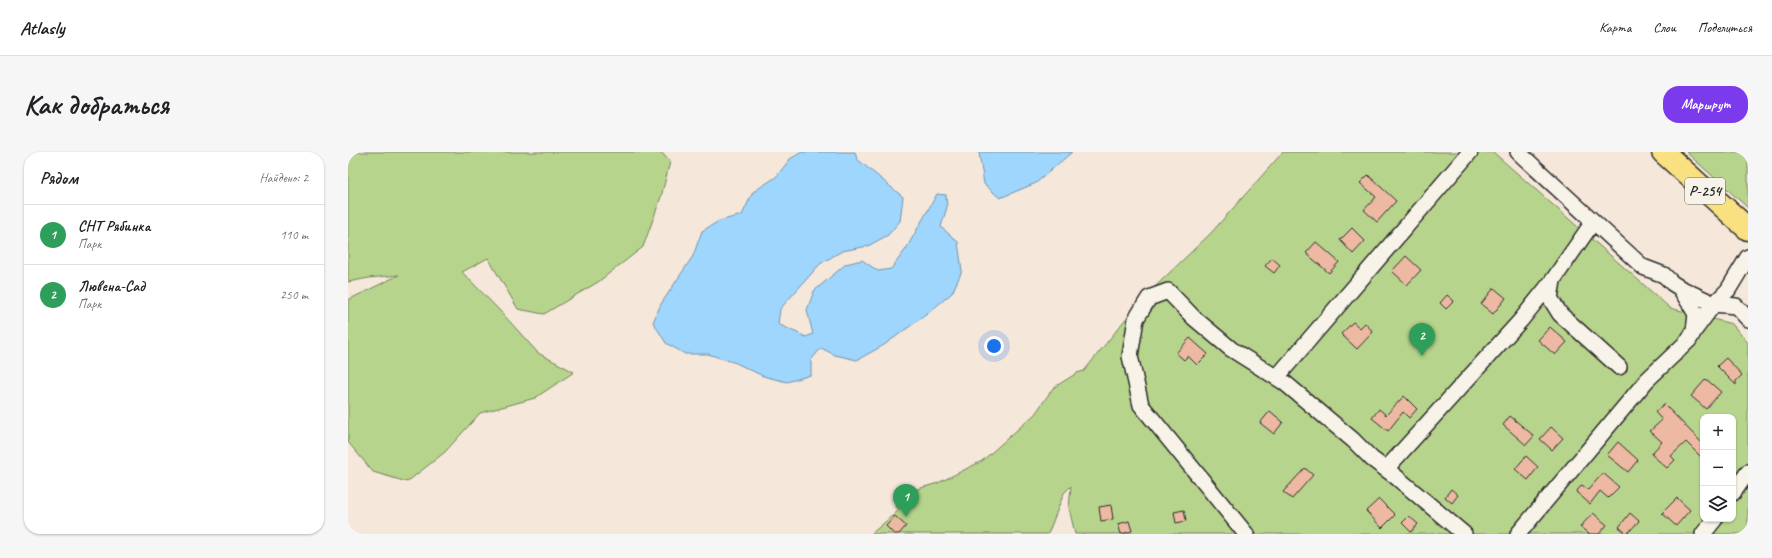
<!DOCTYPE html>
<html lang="ru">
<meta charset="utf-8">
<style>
body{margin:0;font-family:Caveat,sans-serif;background:#f6f6f6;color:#202124}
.controls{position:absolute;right:12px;bottom:12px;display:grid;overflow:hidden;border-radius:8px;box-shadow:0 1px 3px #0004}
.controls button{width:36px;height:36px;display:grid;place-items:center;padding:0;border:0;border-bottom:1px solid #e0e0e0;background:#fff;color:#202124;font:20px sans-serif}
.you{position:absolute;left:646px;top:194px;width:14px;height:14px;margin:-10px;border:3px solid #fff;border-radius:50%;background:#1a73e8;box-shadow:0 0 0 6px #1a73e833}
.badge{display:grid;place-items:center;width:26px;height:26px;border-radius:50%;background:#7c3aed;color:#fff;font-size:13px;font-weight:700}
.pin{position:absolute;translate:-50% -33px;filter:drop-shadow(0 1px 2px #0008)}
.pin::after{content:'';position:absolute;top:21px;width:14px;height:12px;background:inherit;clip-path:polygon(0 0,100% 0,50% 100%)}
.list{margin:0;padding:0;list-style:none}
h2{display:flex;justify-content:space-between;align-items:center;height:52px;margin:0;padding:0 16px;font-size:17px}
h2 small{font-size:13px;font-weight:400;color:#757577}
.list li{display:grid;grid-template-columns:26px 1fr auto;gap:12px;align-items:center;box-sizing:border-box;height:60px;padding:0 16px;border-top:1px solid #e0e0e0}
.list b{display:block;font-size:15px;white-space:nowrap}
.list p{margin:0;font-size:13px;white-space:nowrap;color:#757577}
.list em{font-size:13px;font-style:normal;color:#757577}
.icon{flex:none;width:22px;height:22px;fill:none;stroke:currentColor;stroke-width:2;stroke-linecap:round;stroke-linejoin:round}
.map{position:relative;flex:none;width:1400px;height:382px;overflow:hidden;border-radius:16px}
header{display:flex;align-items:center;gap:24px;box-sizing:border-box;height:56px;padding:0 20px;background:#fff;border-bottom:1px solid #e0e0e0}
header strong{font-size:19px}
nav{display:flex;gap:22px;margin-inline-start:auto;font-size:14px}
.intro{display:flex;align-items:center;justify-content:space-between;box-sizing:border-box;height:96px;padding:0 24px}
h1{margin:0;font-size:28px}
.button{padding:10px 18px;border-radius:16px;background:#7c3aed;color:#fff;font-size:14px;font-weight:700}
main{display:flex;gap:24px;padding:0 24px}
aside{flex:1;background:#fff;border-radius:16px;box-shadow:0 1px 3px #0004}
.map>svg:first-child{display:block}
.green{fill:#b7d48c;stroke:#71805c;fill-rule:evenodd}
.water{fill:#9fd6fe;stroke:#7192aa}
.building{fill:#eeb9a2;stroke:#2b2b2b}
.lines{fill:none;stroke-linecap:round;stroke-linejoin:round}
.minor-casing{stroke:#2b2b2b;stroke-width:18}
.highway-casing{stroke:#2b2b2b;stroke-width:25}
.minor{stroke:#f7f3e8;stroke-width:15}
.highway{stroke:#f9e181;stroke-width:22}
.labels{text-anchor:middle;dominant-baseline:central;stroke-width:3.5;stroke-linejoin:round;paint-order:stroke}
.shield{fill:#f7f3e8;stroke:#686764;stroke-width:1}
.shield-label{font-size:15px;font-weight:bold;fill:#2b2b2b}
</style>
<header>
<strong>Atlasly</strong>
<nav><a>Карта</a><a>Слои</a><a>Поделиться</a></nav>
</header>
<div class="intro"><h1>Как добраться</h1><a class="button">Маршрут</a></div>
<main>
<aside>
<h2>Рядом<small>Найдено: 2</small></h2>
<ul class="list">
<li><span class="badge" style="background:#2e9e5b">1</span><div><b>СНТ Рябинка</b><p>Парк</p></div><em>110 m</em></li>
<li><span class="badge" style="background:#2e9e5b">2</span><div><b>Лювена-Сад</b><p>Парк</p></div><em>250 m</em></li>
</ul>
</aside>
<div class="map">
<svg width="1400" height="382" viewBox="0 0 1400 382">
<rect width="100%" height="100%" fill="#f5e7da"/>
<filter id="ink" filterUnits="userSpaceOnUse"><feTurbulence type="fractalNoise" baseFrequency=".025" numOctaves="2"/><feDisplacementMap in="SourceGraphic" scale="8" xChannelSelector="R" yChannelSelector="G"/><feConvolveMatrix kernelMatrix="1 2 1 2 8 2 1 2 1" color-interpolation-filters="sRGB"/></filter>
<g filter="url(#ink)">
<path class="green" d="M0,0h313l9,10 -9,35 -18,50 -45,35 -54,32 -26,-5 -30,-51 -26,14 40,41 36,40 36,19 -39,26 -55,15 -35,39 -38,30 -34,-10 -25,-30v-142l51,-25 -30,3 -21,4z
M935,0h210l177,156 62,16 16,19v191h-673l-6,-26 2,-22 -7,7 -16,41h-177l28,-24 -4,-5 9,-12 34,-10 44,-22 53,-47 18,-26 24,-15 7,-2 56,-70 71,-68zM1355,265h30v102h-30z
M1338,0h62v56z"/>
<path class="water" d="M454,0h53l2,7 46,38 -3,24 -12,14 -20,11 -26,5 -22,13 -40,45 -2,15 28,13 7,-3 -6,-24 7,-19 32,-27 16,-4 16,11 13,-2 15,-20 31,-55 9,1 1,12 -6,20 17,15 4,29 -10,22 -25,21 -43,31 -27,15 -22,-5 -14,-7 -10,12v15l-24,7 -24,-6 -27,-13 -28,-9h-23l-19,-11 -13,-21 8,-18 32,-48 9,-25 17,-10 23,-6 11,-23 23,-15 14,-18z
M631,0h93l-36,31 -36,15 -16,-14z"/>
<path class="building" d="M1020,23l28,26 -19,21 -13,-12 12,-13 -16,-14z
M1004,76l13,13 -12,13 -13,-14z
M968,90l23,20 -10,11 -23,-20z
M1058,104l15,14 -14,15 -15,-14z
M924,106l8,7 -6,8 -9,-7z
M1146,136l12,10 -13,16 -12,-10z
M1099,143l7,6 -8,8 -6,-6z
M1005,170l7,6 5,-5 8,9 -16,17 -16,-15z
M1202,175l17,15 -12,13 -17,-15z
M842,186l18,16 -11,11 -9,-9 -4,4 -8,-7z
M1378,206l16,17 -6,6v4l-19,-19z
M1358,227l15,13 -15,17 -15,-13z
M1056,244l13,13 -8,9 -6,-6 -15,19 -16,-13 7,-9 7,6z
M1316,252l39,40v15l-17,-17 -15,14 4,4 -8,8 -16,-14 11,-12 -12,-11 12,-11 -7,-8z
M922,259l13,11 -9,12 -14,-11z
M1162,264l24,20 -8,9 -23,-20z
M1203,275l12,11 -11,12 -12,-11z
M1270,290l20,18 -10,12 -21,-17z
M1178,304l12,11 -10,13 -13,-11z
M957,316l8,7 -21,24 -9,-7z
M1255,321l16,14 -11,11 -8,-7 -10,13 -14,-12 6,-7 6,5z
M1103,337l7,6 -6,8 -7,-6z
M1329,346l13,12 -14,16 -14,-13z
M1031,347l16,16 -13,13 -16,-17z
M763,353l2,14 -12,2 -2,-14z
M836,358l2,11 -10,2 -2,-11z
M1245,361l14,12 -8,9h-10l-9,-7z
M1282,361l9,8 -12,13 -8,-7z
M547,364l11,10 -7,8h-5l-8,-8z
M1061,364l9,8 -7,8 -9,-9z
M781,369l3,10 -11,3 -3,-10z"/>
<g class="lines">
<defs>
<path id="minor" d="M1205,129l-3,17 10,16 59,53
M1332,136l34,16 14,-14 20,-33
M1346,179l20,-27 22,2 12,13
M929,225l193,-225
M1038,317l135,-149 32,-40 40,-58
M1385,341l15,-21
M898,382l-105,-129 -11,-49 6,-37 13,-21 19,-7 26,27 37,31 54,34 68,57 19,19 23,17 69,58
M1170,382l129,-154 42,-40 5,-9 2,-17 -16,-26 -8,-5 -8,-8 -21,-8 -125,-115
M1355,382l12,-15"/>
<path id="highway" d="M1315,0l85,77"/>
</defs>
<use href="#minor" class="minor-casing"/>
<use href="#highway" class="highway-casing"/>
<use href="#minor" class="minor"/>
<use href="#highway" class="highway"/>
</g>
</g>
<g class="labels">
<rect class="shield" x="1337" y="26" width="40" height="26" rx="3"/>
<g class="shield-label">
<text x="1357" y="39">Р-254</text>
</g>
</g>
</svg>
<div class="controls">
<button>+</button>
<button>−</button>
<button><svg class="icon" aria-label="layers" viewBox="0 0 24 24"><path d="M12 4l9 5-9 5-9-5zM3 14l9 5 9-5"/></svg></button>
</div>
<div class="you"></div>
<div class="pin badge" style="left:558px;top:365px;background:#2e9e5b">1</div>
<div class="pin badge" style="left:1074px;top:204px;background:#2e9e5b">2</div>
</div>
</main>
